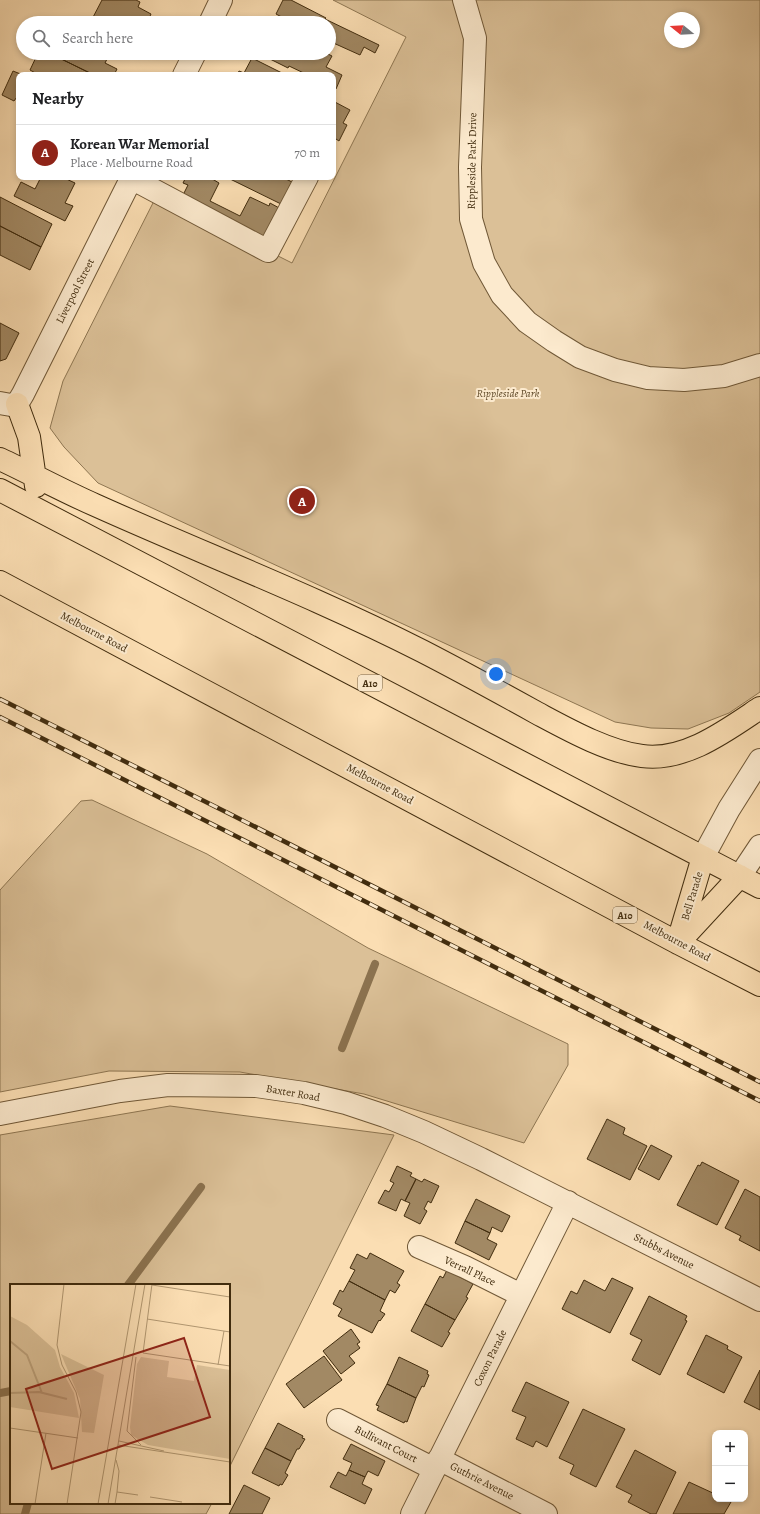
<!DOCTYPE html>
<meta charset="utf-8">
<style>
body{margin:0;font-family:Alegreya,serif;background:#f6f6f6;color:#202124}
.controls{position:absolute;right:12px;bottom:12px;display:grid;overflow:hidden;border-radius:8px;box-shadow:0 2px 6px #0003}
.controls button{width:36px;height:36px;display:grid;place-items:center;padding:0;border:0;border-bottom:1px solid #e0e0e0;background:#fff;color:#202124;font:20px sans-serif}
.compass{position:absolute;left:664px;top:12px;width:36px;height:36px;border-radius:50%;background:#fff;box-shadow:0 2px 6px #0003;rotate:288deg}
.you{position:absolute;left:496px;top:674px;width:14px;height:14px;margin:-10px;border:3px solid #fff;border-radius:50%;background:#1a73e8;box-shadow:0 0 0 6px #1a73e833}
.badge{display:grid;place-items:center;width:26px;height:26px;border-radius:50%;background:#8f2418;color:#fff;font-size:13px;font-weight:700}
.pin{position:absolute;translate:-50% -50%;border:2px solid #fff;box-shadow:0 1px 4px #0006}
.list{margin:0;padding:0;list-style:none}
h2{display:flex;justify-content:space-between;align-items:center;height:52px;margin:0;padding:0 16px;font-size:17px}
h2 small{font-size:13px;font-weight:400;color:#757577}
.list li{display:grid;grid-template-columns:26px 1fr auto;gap:12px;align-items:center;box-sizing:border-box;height:56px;padding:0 16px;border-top:1px solid #e0e0e0}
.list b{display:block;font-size:15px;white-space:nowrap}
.list p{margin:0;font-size:13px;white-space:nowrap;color:#757577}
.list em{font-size:13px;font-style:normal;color:#757577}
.icon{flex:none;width:22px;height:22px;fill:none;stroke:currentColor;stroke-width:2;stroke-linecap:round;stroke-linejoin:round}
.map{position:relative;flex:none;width:760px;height:1514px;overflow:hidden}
.search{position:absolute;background:#fff;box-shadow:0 2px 6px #0003;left:16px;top:16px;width:320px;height:44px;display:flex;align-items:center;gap:10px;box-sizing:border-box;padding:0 14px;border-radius:22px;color:#757577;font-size:15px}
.panel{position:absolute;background:#fff;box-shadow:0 2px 6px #0003;left:16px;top:72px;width:320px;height:108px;border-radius:8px}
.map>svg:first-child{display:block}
.green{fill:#dbc097;stroke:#8e7652;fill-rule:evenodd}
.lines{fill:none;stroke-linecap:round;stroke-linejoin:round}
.stream{stroke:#8b724f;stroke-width:8}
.building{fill:#a28964;stroke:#412c0e}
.minor-casing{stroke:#705837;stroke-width:24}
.highway-casing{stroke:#412c0e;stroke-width:24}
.minor{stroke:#fceace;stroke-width:22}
.highway{stroke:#fbdeb3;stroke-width:22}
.rail-casing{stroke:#412c0e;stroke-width:4.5}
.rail{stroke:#fceace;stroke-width:3;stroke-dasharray:9;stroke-linecap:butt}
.labels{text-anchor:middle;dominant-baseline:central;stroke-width:4;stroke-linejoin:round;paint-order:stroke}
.shield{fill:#fceace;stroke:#796548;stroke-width:1}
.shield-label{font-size:10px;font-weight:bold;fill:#412c0e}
.street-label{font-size:11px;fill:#412c0e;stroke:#fceace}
.park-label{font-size:11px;font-style:italic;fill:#604a29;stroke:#fceace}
.inset-river{fill:none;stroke:#bca17b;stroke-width:2}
.inset-road{fill:none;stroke:#b19771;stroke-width:1}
.view{fill:#8f2418;fill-opacity:0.15;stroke:#8f2418;stroke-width:2}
.inset-edge{fill:none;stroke:#412c0e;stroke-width:2}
</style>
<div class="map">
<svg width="760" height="1514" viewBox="0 0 760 1514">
<rect width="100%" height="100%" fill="#fbdeb3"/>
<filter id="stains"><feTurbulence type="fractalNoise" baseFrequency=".005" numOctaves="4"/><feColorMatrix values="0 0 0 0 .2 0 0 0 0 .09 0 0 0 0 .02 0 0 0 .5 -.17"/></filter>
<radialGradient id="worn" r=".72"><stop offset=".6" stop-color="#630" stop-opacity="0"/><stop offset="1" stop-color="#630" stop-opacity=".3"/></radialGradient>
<path class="green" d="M333,0h427v692l-31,21 -41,16 -37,-1 -36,-6 -517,-239 -34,-36 -14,-19 13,-47 94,-186 135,68 114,-226zM670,18h24v24h-24z
M92,800l115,54 161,94 200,96v21l-44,78 -160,-49 -124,-22 -131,-1 -109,21v-202l81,-89z
M170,1106l224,29 -165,333v-183h-218v218h201l-6,11h-206v-379z"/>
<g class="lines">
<path class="stream" d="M342,1048l33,-84
M128,1285l73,-98
M0,1393l11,-2
M25,1514l3,-11"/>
</g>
<path class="building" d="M102,0h34l4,2 -2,5 13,7 -4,9h-57z
M283,0h8l35,18 -1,1 54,26 -4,8 -11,-6 -4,8 -31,-14v-18h-36l-17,-9z
M38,53h11l45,22h-55l-9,-5z
M49,53h55l5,2 -4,8 12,6 -3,6h-20z
M258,53h68l6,3 -6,11 16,8 -6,14 -3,-1v-13h-25l-19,-9 -1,2z
M252,58l34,17h-49l2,-4 5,2z
M13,71l10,4h-4v19l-5,7 -12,-6z
M333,101l17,9 -7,13 4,2 -8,16 -6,-4z
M41,177h21l13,6 -10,20 8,3 -8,15 -51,-25 7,-14 14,7z
M186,177h23l10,6 -9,18 30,15 10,-19 19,9 1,-3 11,6 -10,32 -91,-40 8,-16 -5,-2z
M226,177h56l10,5 -11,22z
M0,197l52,27 -11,23 -41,-21z
M0,226l41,21 -11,23 -30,-15z
M0,323l19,10 -13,26 -6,2z
M607,1119l18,9 -2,6 24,12 -17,34 -43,-21z
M651,1145l21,11 -13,24 -21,-11z
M702,1162l37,19 -22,44 -40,-20 21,-40 2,1z
M397,1166l15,7 -2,3 6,3 -11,22 -4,-2 -5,12 -18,-8 7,-13 4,2 5,-9 -4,-2z
M416,1179l6,3 2,-3 15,7 -8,17 -3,-2 -4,8 3,2 -7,13 -16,-8 6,-13 -5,-2z
M745,1189l15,8v54l-21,-11 2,-4 -16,-8z
M476,1199l34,17 -8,16 -10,-5 -2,6 -25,-12z
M465,1221l25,12 -3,6 10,5 -8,16 -34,-17z
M370,1253l34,18 -7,12 3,2 -5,8 -5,-3 -5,10 -36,-19 6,-11 -5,-2 7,-14 10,5z
M447,1270l26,14 -7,13 2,1 -13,22 -30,-16 15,-28 3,2z
M612,1278l21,10 -23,45 -48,-24 9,-18 6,3 7,-14 21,11z
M349,1281l36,19 -5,11 5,3 -5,7 -1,-1 -7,13 -34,-17 4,-7 -9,-5 7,-14 3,2z
M649,1296l38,20 -2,4 2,1 -27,54 -28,-15 10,-20 -12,-6z
M425,1304l30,16 -7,12 2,1 -8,14 -31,-16z
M351,1329l9,13 -3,2 3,4 -11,8 6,7 -14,11 -18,-23z
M706,1335l22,11 -1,3 15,8 -18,36 -37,-19z
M324,1356l18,24 -38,28 -18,-24z
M399,1357l29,14 -1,3 2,1 -5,12 -2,-1 -6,12 -29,-14z
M760,1370v40l-16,-8z
M526,1382l43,20 -22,45 -11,-6 -3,6 -17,-8 10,-22 -14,-6z
M387,1384l29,14 -9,24 -2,-1 -1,2 -27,-13 2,-4 -3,-1z
M583,1409l42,20 -29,58 -26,-13 4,-9 -15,-7z
M278,1423l25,13 -1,2 3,1 -6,10h-2l-6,12 -26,-13z
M351,1444l34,17 -7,15 -10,-5 -3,6 -16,-7 3,-7 -9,-4z
M265,1448l26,13 -6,12 3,2 -6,10 -2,-1 -1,2 -27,-13z
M635,1450l41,22 -20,42h-5l-23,-12 4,-7 -16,-8z
M349,1470l16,7 -3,7 10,5 -7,15 -35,-17 8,-15 8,4z
M689,1482l26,12v5h10l6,3 -7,12h-51z
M244,1485l26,13 -8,16h-33z"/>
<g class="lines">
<defs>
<path id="minor" d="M464,0l11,38 -5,129 1,52 13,44 18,32 25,27 27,19 26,16 35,13 33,8 36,2 40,-4 36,-11
M210,23l11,-23
M184,75l11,-22
M131,178l137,73 39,-74
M0,403l11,2 6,-1 6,-10 109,-217
M703,857l26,-48 31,-49
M740,876l20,-30
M0,1114l120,-23 48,-6 88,1 48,7 42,10 39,13 39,16 57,27 279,141
M419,1247l46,20 56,28
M338,1420l96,49
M439,1459l107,55
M412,1514l156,-312"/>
<path id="highway" d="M17,404l12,33 7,49
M0,459c32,15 63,32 95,46 109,49 221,92 327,146 39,20 77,41 115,62 30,16 71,39 105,43 43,6 85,-26 118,-48
M0,490l760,397
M0,582l678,361 82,42
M679,938l24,-81
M678,943l62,-67"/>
</defs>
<use href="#minor" class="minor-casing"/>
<use href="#highway" class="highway-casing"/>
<use href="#minor" class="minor"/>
<use href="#highway" class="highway"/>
<defs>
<path id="rail" d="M0,699l230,115 530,268
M0,717l760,384"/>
</defs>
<use href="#rail" class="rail-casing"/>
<use href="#rail" class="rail"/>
</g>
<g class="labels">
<g class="shield">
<rect x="358" y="675" width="24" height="16" rx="3"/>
<rect x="613" y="907" width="24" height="16" rx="3"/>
</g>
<g class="shield-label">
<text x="370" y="683">A10</text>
<text x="625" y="915">A10</text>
</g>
<g class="street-label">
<text transform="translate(472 161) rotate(-89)">Rippleside Park Drive</text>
<text transform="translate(75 291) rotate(-63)">Liverpool Street</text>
<text transform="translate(94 632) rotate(28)">Melbourne Road</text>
<text transform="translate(380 784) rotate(28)">Melbourne Road</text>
<text transform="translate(692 896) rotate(-73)">Bell Parade</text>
<text transform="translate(677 941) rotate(28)">Melbourne Road</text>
<text transform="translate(293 1093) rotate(10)">Baxter Road</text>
<text transform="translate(664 1251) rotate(27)">Stubbs Avenue</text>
<text transform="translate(470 1271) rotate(25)">Verrall Place</text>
<text transform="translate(490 1358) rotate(-64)">Coxon Parade</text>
<text transform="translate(386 1444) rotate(27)">Bullivant Court</text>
<text transform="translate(482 1481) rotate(27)">Guthrie Avenue</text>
</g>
<g class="park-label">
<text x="508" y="393">Rippleside Park</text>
</g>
</g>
<g transform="translate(10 1284)">
<rect width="220" height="220" fill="#fbdeb3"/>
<path d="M0,32l17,9 28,25 5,17 14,26 5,25 -69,-11zM51,70l43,21 -10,58 -12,-1 -2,-33zM131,73l28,4 -2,16 27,4 3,-16 33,5v89l-82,-14 -17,-10 -1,-8 7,-63z" fill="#dbc097"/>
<path class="inset-river" d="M0,57l17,14 15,38M0,109l29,-1 28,7"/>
<path class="inset-road" d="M54,0l-7,61 5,20 14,27 5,20 -14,92M142,0l-9,69 87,13M142,1l78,12M137,35l83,13M126,73l-9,74 14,14M208,81l6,-34M0,144l68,10M109,157l45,10M108,161l112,17M106,176l3,11 -2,21M140,213l32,5M25,220l11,-71M88,220l38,-220M98,220l37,-220M105,220l2,-12 21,3"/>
<path class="view" d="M174,54l26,79 -158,52 -26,-80z"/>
<rect width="220" height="220" class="inset-edge"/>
</g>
<rect width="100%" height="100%" filter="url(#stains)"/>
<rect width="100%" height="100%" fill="url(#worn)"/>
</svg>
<div class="controls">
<button>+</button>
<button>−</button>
</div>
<svg class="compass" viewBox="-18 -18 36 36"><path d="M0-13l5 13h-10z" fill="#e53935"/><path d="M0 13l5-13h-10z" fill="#757577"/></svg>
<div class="you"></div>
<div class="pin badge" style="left:302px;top:501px">A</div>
<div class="search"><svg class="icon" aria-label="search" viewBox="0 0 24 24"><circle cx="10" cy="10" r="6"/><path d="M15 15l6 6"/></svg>Search here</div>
<section class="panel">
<h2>Nearby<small></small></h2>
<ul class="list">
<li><span class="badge">A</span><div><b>Korean War Memorial</b><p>Place · Melbourne Road</p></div><em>70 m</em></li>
</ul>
</section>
</div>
